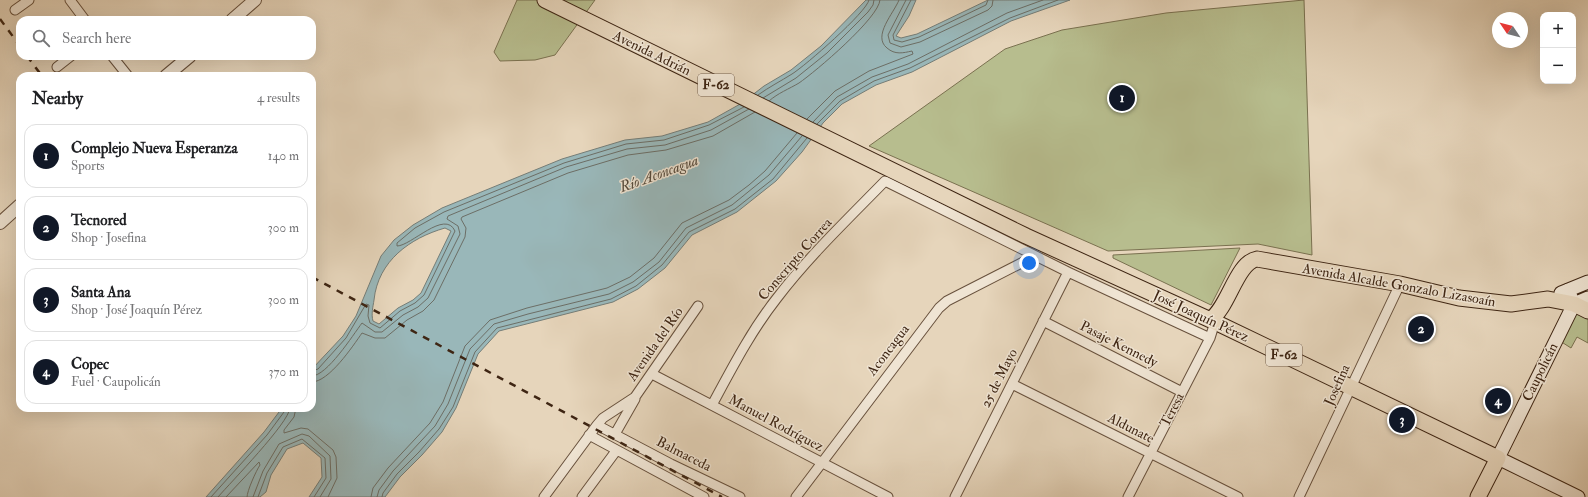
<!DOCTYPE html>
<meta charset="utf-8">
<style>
body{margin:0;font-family:"IM FELL Double Pica",serif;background:#f6f6f6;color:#202124}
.controls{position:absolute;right:12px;top:12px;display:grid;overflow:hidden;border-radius:8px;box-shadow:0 4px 16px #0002}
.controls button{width:36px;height:36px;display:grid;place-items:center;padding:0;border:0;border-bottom:1px solid #e0e0e0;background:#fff;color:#202124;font:20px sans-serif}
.compass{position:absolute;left:1492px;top:12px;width:36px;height:36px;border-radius:50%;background:#fff;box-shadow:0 4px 16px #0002;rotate:305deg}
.you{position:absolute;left:1029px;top:263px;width:14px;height:14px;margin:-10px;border:3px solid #fff;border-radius:50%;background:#1a73e8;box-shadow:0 0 0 6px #1a73e833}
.badge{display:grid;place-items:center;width:26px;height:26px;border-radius:50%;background:#111827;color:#fff;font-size:13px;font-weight:700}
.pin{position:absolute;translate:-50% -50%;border:2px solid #fff;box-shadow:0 1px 4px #0006}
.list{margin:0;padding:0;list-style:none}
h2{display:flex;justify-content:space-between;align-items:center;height:52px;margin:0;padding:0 16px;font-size:17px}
h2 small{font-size:13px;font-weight:400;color:#757577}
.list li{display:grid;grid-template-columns:26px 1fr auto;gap:12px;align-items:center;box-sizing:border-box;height:64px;margin:0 8px 8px;padding:0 8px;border:1px solid #e0e0e0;border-radius:12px}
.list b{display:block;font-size:15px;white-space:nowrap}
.list p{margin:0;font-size:13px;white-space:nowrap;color:#757577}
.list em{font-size:13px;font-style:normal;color:#757577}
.icon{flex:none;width:22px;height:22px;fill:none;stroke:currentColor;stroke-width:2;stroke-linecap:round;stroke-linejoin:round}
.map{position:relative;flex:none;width:1588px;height:497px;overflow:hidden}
.search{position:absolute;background:#fff;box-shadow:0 4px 16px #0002;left:16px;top:16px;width:300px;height:44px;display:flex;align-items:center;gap:10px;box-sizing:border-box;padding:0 14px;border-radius:12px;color:#757577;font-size:15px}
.panel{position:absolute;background:#fff;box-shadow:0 4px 16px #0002;left:16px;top:72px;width:300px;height:340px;border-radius:12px}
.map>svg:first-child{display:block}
.green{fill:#b7bd8e;stroke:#7a7150}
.water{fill:#99b7b9;stroke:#757d77;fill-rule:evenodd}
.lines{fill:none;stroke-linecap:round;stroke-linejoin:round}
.shore{stroke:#6c6e66;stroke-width:1}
.minor-casing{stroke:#68513d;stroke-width:11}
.tertiary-casing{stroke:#68513d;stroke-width:14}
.secondary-casing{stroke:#3e2513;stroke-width:15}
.primary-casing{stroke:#3e2513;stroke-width:17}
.minor{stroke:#efe4d3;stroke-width:9}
.tertiary{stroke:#efe4d3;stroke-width:12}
.secondary{stroke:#efe4d3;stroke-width:13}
.primary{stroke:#e6d5bb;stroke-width:15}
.rail{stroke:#3e2513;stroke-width:2.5;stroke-dasharray:7 7;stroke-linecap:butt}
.labels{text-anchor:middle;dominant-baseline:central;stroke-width:3;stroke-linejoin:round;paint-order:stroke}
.shield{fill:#efe4d3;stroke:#735e4d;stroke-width:1}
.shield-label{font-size:13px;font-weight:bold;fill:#3e2513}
.street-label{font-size:14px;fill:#3e2513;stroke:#efe4d3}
.water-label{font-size:15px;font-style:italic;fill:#554a3c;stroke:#efe4d3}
</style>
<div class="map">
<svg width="1588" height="497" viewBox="0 0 1588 497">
<rect width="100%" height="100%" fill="#e6d5bb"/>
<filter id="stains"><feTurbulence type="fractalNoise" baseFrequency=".005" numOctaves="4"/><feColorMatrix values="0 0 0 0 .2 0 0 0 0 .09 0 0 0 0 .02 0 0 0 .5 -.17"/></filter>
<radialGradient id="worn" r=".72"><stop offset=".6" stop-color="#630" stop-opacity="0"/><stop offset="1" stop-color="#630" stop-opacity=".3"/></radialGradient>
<path class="green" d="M517,0h78l-40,55 -20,5 -35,1 -6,-9z
M1304,0l8,255 -54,-11 -150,7 -239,-105 136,-97 57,-19 104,-17z
M1240,248l-29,57 -98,-47v-3z
M1581,314l7,4v25l-11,-6 -6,11 -11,-7 12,-26z"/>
<path class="water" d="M866,0h50l-7,16 -13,20 5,2 16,-4 71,-34h82l-59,21 -99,51 -36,13 -34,19 -19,19 -21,29 -26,29 -39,31 -45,23 -27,33 -27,21 -25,13 -114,29 -21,23 -22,54 -14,24 -20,23 -22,22 -15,20h-76l13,-20 -1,-19 -18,-15 -16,6 -16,26 -5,17 -6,5h-54l58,-65 18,-24h30v-39l31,-33 13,-20 25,-60 13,-16 19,-15 29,-17 120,-49 63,-19 37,-4 46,-14 34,-19 22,-17 27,-16 30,-24zM445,228l6,3 -30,62 -8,7 -15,8 -19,16 -6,-3c-2,-7 0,-14 1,-21 4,-39 36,-62 71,-72z"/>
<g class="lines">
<path class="shore" d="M906,0l-18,35 2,8 11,4 19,-5 68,-32 4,-4 1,-6
M911,0l-18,35 1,5 8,2 17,-5 67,-32 2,-5
M758,95c11,-8 23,-14 34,-21 13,-8 75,-62 77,-74
M763,98l33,-20 31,-25 41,-41 5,-7 1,-5
M769,101c9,-8 20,-12 30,-18 16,-11 80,-65 81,-83
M807,119l28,-28 34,-20 44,-17 -1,-3c-9,2 -17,4 -25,-3 -15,-12 7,-35 12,-48
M813,122l24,-25 35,-20 36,-13 99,-51 36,-13
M817,124l23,-23 34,-20 36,-13 100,-50 48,-18
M312,371l6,-2 28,-31 20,-34 3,1 -1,11 2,7 10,5 20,-17 15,-8 9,-8 31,-64c-10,-22 -44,15 -58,15v-3l18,-15 29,-16 120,-49 62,-19 38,-4 45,-15 35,-18
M312,376c15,0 41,-41 50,-53l13,9h7l21,-17 15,-8 10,-9 32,-64 -2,-8 -11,-7 1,-3 118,-49 61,-18 38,-4 46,-15 38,-21
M312,382c17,0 41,-36 50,-49l13,5h10l22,-18 16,-9 11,-11 31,-63 1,-9 -5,-9 1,-2 106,-44 60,-18 38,-5 47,-14 42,-24
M296,408l-2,9 -10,13v3l17,-5 7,1 25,21 3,7 1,21 -9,19
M211,497l56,-62 17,-23 1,-4
M218,497c13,-15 71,-74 72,-89
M226,497l33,-35 1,3c-4,6 -13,26 -13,32
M253,497l10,-26 16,-27 23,-10 7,2 21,20 1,23 -11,18
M258,497l9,-24 16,-26 19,-8 23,19 1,20 -12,19
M371,497l2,-9 15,-20 42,-45 13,-21 22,-56 25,-26 37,-12 80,-20 23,-11 24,-19 28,-35 47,-23 20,-15 16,-14 32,-38
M377,497l2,-7 14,-19 42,-45 13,-22 22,-55 24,-25 34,-10 81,-20 24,-12 26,-20 27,-34 46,-23 37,-30 33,-39
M382,497l1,-4 14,-19 22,-22 20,-23 14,-22 22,-55 22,-24 114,-29 25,-13 26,-21 27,-33 46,-23 38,-30 34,-41"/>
<defs>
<path id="minor" d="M70,0l15,20
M15,10l14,-10
M112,56l16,20
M57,67l14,-11
M1043,321l139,71
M652,374l236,123
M1012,384l226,113
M712,405c20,-37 39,-74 65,-107 32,-42 71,-79 108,-117l183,91 142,66
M597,425l74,39 69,33
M615,434l20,-35
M589,435l115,62
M544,497l53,-72 6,-7 32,-21 63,-91
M582,497l34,-46
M796,497l143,-189 8,-7 88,-45
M955,497l113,-225
M1128,497l82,-159 5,-16
M1299,497l101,-213"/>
<path id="tertiary" d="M232,20l23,-20
M166,76l24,-20
M0,223l20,-18"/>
<path id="secondary" d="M1568,290l6,14 -76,154 80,39
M1561,293l27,-11
M1574,304l14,-6"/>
<path id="primary" d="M545,0l481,236 189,86 283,136 -20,39
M1210,320c19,-13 26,-57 47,-61l143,25 59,14 52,6 37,-5 26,5 14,7"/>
</defs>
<use href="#minor" class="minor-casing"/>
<use href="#tertiary" class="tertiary-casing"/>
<use href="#secondary" class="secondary-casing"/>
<use href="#primary" class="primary-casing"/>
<use href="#minor" class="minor"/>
<use href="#tertiary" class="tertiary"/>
<use href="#secondary" class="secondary"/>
<use href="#primary" class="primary"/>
<path class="rail" d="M0,19l20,27
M27,56l15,20
M312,277l410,220"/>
</g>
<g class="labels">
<g class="shield">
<rect x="698" y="74" width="36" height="22" rx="3"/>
<rect x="1266" y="344" width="36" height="22" rx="3"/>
</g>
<g class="shield-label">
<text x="716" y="85">F-62</text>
<text x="1284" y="355">F-62</text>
</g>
<g class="street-label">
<text transform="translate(652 53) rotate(26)">Avenida Adrián</text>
<text transform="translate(795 259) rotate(-49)">Conscripto Correa</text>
<text transform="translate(1399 285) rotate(10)">Avenida Alcalde Gonzalo Lizasoaín</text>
<text transform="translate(1201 316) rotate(25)">José Joaquín Pérez</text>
<text transform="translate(655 344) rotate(-55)">Avenida del Río</text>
<text transform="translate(1119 344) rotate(27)">Pasaje Kennedy</text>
<text transform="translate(888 350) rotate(-53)">Aconcagua</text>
<text transform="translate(1540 372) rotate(-64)">Caupolicán</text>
<text transform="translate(999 378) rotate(-63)">25 de Mayo</text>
<text transform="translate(1337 385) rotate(-66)">Josefina</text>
<text transform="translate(1172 410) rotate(-63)">Teresa</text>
<text transform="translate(776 423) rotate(28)">Manuel Rodríguez</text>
<text transform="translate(1131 428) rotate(27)">Aldunate</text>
<text transform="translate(684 454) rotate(27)">Balmaceda</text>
</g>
<g class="water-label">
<text transform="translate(659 174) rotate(-20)">Río Aconcagua</text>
</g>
</g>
<rect width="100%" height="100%" filter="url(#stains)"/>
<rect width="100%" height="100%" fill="url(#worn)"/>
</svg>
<div class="controls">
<button>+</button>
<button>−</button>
</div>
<svg class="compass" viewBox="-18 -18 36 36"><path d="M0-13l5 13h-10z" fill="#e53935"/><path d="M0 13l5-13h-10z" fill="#757577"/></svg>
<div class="you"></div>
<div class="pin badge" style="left:1122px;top:98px">1</div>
<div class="pin badge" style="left:1421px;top:329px">2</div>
<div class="pin badge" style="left:1402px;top:420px">3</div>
<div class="pin badge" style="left:1498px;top:401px">4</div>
<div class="search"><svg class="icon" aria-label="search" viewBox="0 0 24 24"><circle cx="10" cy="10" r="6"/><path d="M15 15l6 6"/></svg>Search here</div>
<section class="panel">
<h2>Nearby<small>4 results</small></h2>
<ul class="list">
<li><span class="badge">1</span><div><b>Complejo Nueva Esperanza</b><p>Sports</p></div><em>140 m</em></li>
<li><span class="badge">2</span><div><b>Tecnored</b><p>Shop · Josefina</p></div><em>300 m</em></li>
<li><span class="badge">3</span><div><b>Santa Ana</b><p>Shop · José Joaquín Pérez</p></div><em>300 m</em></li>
<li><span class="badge">4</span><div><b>Copec</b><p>Fuel · Caupolicán</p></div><em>370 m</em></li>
</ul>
</section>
</div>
